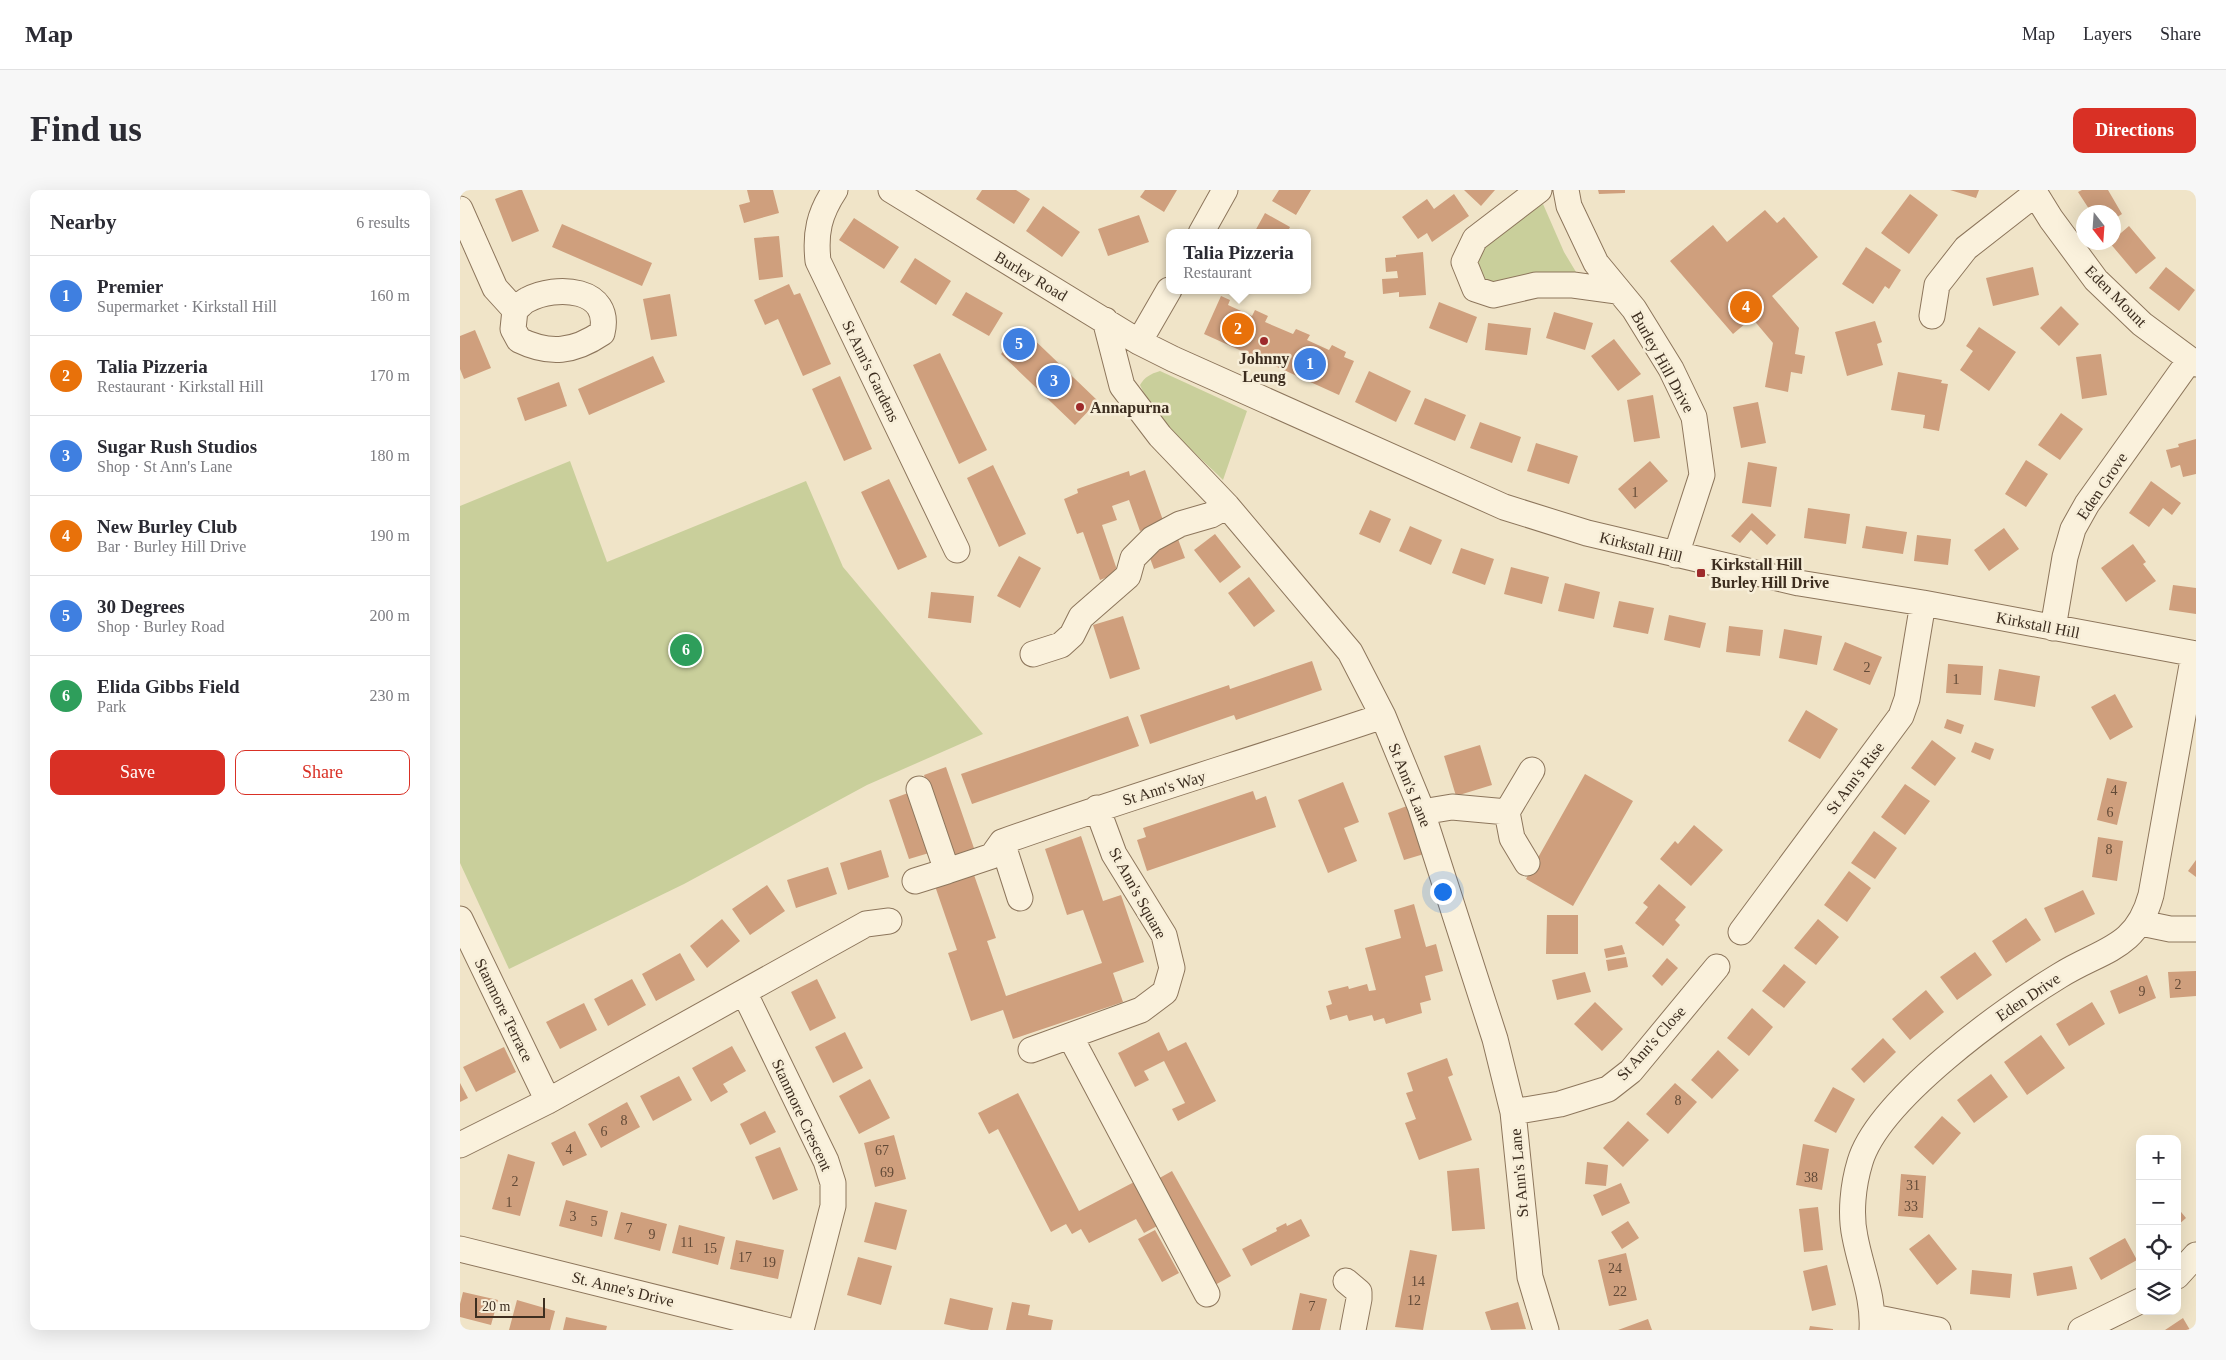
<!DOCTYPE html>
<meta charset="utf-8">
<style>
body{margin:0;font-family:"Times New Roman",serif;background:#f7f7f7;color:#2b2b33}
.controls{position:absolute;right:15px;bottom:15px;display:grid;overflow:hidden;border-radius:10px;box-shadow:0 5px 20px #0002}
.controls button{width:45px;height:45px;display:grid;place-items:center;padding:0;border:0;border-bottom:1px solid #e1e1e2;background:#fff;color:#2b2b33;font:25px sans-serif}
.compass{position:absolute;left:1616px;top:15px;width:45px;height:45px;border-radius:50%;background:#fff;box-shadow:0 5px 20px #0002;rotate:163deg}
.scale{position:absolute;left:15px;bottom:12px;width:70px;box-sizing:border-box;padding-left:5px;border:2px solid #3d2e20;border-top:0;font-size:14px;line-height:18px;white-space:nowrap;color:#3d2e20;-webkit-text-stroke:4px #f7eed8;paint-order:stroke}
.you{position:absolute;left:982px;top:701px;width:18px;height:18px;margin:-12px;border:4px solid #fff;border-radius:50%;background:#1a73e8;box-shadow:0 0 0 8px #1a73e833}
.badge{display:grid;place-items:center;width:32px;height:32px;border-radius:50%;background:#d93025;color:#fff;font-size:16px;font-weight:700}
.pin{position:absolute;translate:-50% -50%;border:2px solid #fff;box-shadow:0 1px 5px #0006}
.popup{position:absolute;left:706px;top:39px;width:145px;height:65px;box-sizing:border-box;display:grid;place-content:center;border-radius:10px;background:#fff;filter:drop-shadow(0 1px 4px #0005);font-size:16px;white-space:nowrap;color:#7c7c81}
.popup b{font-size:19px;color:#2b2b33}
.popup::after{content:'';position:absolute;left:50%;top:100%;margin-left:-10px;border:10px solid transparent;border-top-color:#fff}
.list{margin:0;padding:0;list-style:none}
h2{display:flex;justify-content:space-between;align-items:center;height:65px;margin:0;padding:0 20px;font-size:21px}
h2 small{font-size:16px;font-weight:400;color:#7c7c81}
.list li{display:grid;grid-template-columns:32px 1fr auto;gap:15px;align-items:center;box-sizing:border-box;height:80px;padding:0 20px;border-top:1px solid #e1e1e2}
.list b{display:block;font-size:19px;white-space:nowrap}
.list p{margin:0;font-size:16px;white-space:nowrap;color:#7c7c81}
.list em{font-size:16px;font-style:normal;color:#7c7c81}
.actions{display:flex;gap:10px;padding:15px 20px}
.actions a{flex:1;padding:11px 0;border:1px solid #d93025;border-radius:10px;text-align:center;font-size:18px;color:#d93025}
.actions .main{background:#d93025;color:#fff}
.icon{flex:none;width:28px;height:28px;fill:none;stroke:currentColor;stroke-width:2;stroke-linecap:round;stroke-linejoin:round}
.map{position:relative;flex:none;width:1736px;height:1140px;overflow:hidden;border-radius:10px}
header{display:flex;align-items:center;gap:30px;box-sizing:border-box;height:70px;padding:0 25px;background:#fff;border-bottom:1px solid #e1e1e2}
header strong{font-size:24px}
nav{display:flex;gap:28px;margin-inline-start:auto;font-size:18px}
.intro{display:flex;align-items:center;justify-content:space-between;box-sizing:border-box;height:120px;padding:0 30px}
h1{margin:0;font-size:35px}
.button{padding:12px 22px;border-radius:10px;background:#d93025;color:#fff;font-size:18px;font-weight:700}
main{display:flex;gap:30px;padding:0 30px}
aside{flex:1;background:#fff;border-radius:10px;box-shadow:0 5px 20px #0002}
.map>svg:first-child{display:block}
.green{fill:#c9cf9b}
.building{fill:#cf9f7d}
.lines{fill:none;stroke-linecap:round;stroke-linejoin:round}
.minor-casing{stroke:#8d765c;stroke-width:27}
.minor{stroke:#faf1dc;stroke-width:25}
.poi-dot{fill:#9e2a2b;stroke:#f7eed8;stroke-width:2}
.labels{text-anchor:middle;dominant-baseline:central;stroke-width:5;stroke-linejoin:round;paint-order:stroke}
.number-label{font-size:14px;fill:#624a37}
.street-label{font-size:16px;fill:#3d2e20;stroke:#f7eed8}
.poi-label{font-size:16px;font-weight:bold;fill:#3d2e20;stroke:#f7eed8;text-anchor:start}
</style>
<header>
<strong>Map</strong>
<nav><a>Map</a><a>Layers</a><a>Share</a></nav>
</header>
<div class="intro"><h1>Find us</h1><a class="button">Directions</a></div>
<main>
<aside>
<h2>Nearby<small>6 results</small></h2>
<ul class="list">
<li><span class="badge" style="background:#3f7fe0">1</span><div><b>Premier</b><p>Supermarket · Kirkstall Hill</p></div><em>160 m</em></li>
<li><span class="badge" style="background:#e8710a">2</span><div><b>Talia Pizzeria</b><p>Restaurant · Kirkstall Hill</p></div><em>170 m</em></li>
<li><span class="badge" style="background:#3f7fe0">3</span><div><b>Sugar Rush Studios</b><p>Shop · St Ann's Lane</p></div><em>180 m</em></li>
<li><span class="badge" style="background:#e8710a">4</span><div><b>New Burley Club</b><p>Bar · Burley Hill Drive</p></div><em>190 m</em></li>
<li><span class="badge" style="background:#3f7fe0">5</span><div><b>30 Degrees</b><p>Shop · Burley Road</p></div><em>200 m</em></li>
<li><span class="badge" style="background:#2e9e5b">6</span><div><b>Elida Gibbs Field</b><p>Park</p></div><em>230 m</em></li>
</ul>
<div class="actions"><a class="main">Save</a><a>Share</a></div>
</aside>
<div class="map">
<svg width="1736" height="1140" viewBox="0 0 1736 1140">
<rect width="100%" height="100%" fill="#f0e4c8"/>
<path class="green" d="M1083,14l21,48 18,30 -79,6 -19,-6 -6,-18 5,-20z
M700,181l87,40 -24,69c-27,-27 -68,-60 -83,-95 5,-8 10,-11 20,-14z
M110,271l37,101 199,-81 37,86 140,167 -116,51 -183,99 -175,85 -49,-106v-357z"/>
<path class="building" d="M59,0h3l17,41 -27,11 -17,-43z
M287,0h26l6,23 -35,10 -5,-18 11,-3z
M522,0h34l14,9 -16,25 -38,-25z
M685,0h32l-13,22 -24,-15z
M819,0h32l-15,25 -24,-14z
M1004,0h31l-14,16z
M1138,0h27v3l-26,1z
M1490,0h29l-3,8z
M1622,0h26l14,24 -8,5v-7h-23l-13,-20z
M994,4l15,22 -37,26 -5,-9 -9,6 -16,-22 25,-18 7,10z
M1450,4l28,21 -29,39 -28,-21z
M583,16l37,26 -18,25 -36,-26z
M1305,20l12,13 7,-6 34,40 -46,39 27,32 -4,26 10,2 -3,18 -11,-2 -3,20 -23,-5 8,-44 -21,-25 -19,16 -63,-73 43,-36 14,17z
M805,23l25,14 -3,6h-33z
M679,25l10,27 -41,14 -10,-27z
M394,28l45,29 -15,22 -45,-29z
M102,34l90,39 -10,23 -90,-39z
M1669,36l27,32 -20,16 -27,-32h5v-3z
M319,46l4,41 -24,3 -5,-42z
M1406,57l35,23 -12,19 -4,-3 -12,18 -31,-20z
M963,62l3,43 -27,2v-5l-16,2 -1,-15 16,-1 -1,-7 -11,1 -1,-14 11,-1v-2z
M455,68l36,23 -15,24 -36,-23z
M1573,77l6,28 -46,11 -7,-28z
M1706,77l29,23 -16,21 -30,-23z
M329,94l5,11 6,-2 31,71 -28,12 -25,-57 -13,6 -11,-25z
M506,102l37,21 -14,23 -37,-21z
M210,104l7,42 -26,4 -8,-41z
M761,106l9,4 -2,5 24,11 3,-6 13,6 -3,6 28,12 3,-5 14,6 -3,5 22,10 3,-5 14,7 -2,5 10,4 -15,34 -135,-61z
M979,112l38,15 -10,26 -38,-15z
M1601,116l18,18 -20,22 -19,-18z
M1094,122l39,11 -8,27 -39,-12z
M1415,131l7,21 -5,2 6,21 -36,11 -12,-44z
M1028,133l43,5 -4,27 -42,-5z
M1519,137l37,25 -27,39 -29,-21 13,-19 -7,-5z
M15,140l16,38 -27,11 -4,-10v-33z
M564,140l74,71 -23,24 -74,-71z
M1154,149l27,35 -23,17 -27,-35z
M480,163l47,97 -28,14 -46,-99z
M1641,164l6,41 -25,4 -6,-42z
M193,166l12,26 -76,33 -11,-26z
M909,181l42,20 -15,31 -41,-20z
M1438,182l44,8 -1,3 7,1 -9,47 -16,-3 2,-13 -34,-5z
M380,186l32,73 -28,12 -32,-72z
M99,192l8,24 -42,15 -8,-23z
M1193,205l7,43 -26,4 -7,-42z
M965,208l41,17 -11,26 -41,-17z
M1298,212l8,41 -25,5 -8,-41z
M1601,223l22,16 -23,31 -22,-15z
M1020,232l41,15 -9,26 -42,-15z
M1736,249v35l-13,3 -3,-12 -9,3 -5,-18 13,-3 -1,-3z
M1076,253l42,13 -9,28 -42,-13z
M1566,270l22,14 -22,33 -21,-13z
M1190,271l18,20 -33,28 -17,-20z
M1288,272l29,5 -6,40 -29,-4z
M533,275l33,69 -27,13 -32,-69z
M685,280l19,53 -24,8 -11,-31 -17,6 5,14 -15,5 16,48 -18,7 -17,-48 -6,2 -13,-35 14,-6 -1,-4 52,-18 1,5z
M429,289l38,78 -29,13 -37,-78z
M1691,291l30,22 -9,12 -9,-7 -14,19 -20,-14z
M1348,318l42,6 -4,30 -42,-6z
M910,320l21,9 -11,24 -21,-9z
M1292,323l24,22 -9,10 -16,-15 -11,13 -9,-7z
M950,336l32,14 -11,25 -32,-14z
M1406,336l41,6 -4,22 -41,-6z
M1544,338l15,21 -30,22 -15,-21z
M755,344l26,33 -21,16 -26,-33z
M1457,345l34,4 -3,26 -34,-4z
M718,349l7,19 -31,11 -7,-19z
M1673,354l13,18 -3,2 13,17 -30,21 -25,-34z
M1001,358l33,11 -9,26 -33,-12z
M559,366l22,12 -21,40 -23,-12z
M1051,377l38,10 -7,27 -38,-10z
M789,387l26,34 -21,16 -26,-34z
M1105,393l35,9 -6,27 -36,-8z
M1713,395l23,3v26l-27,-4z
M471,402l43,4 -3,27 -43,-5z
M1159,411l35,7 -6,26 -35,-7z
M1209,425l37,8 -6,25 -36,-8z
M663,426l17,53 -30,10 -17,-54z
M1269,436l34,4 -3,26 -34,-4z
M1324,439l38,7 -5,29 -38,-7z
M1385,452l37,15 -12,28 -37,-15z
M852,471l10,29 -86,30 -2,-5 -84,29 -10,-29 89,-30 1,4z
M1488,474l35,2 -2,29 -35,-2z
M1539,479l41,7 -5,31 -41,-7z
M1655,504l18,33 -23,13 -19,-33z
M1346,520l32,19 -18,30 -32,-18z
M668,526l11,30 -167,58 -11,-30z
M1487,529l17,6 -3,9 -17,-6z
M1472,550l24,18 -21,28 -24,-18z
M1515,552l19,7 -4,11 -19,-8z
M1020,555l12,40 -36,11 -12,-40z
M486,577l30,87 -22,7 -30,-86z
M1125,584l48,27 -60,105 -47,-27z
M1647,588l20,4 -10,43 -20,-5z
M883,592l16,40 -15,6 13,33 -29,12 -30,-73z
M1445,594l25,17 -25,34 -24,-18z
M793,601l3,9 10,-4 10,31 -129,44 -10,-31 9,-3 -3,-9z
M448,603l21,60 -20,6 -20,-59z
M947,616l17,48 -20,6 -16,-47z
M1234,635l29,25 -32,36 -31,-27 15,-18 3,3z
M1414,641l23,17 -22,31 -24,-16z
M621,646l22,65 18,-6 23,67 -31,11 10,29 -110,37 -10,-29 -32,11 -23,-68 9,-3 -22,-64 38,-14 23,66 -9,3 19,55 96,-33 -19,-53 -16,5 -22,-66z
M1638,647l25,4 -6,40 -25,-4z
M421,660l8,27 -41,13 -8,-27z
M1736,670v17l-8,-6z
M368,677l9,27 -41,14 -9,-28z
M1389,681l22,17 -24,34 -23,-17z
M1199,694l27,23 -11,13 5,5 -17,21 -28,-23 13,-16 -5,-4z
M307,695l18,26 -35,24 -18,-26z
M1623,700l12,24 -40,19 -11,-25z
M954,714l12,43 10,-3 7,27 -18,5 6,24 -11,3 2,10 -36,11 -2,-6 -10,3 -2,-6 -23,6 -2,-6 -17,5 -4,-14 6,-2 -4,-13 20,-5 1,3 18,-5 2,7 7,-1 -11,-42 36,-10 -7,-28z
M1087,725h31v39h-32z
M1566,728l15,22 -35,23 -14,-22z
M262,729l18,22 -33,27 -17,-22z
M1358,729l21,18 -23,28 -22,-17z
M1162,755l3,9 -19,4 -2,-9z
M1515,762l17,23 -35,25 -17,-23z
M220,763l15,27 -39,21 -14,-27z
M1166,767l2,10 -20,4 -2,-11z
M1207,768l11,10 -16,18 -10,-10z
M1324,774l22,18 -22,26 -22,-17z
M1736,781v25l-26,2 -2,-26z
M1125,782l6,20 -34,8 -5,-20z
M1687,785l9,23 -37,16 -9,-23z
M172,789l14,26 -38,21 -14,-27z
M357,789l19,39 -26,13 -19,-39z
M1466,800l18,22 -34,28 -18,-21z
M1135,812l28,27 -21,22 -28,-27z
M1632,812l13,22 -36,22 -13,-22z
M124,813l13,27 -37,19 -14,-27z
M1292,818l21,19 -24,29 -22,-18z
M385,842l18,36 -30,15 -18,-36z
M699,842l9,19 18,-9 30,59 -38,20 -6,-12 13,-6 -21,-42 -20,10 5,9 -14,7 -17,-34z
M1581,845l24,33 -38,27 -23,-33z
M1423,848l13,14 -32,31 -13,-14z
M272,856l14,25 -23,13 5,8 -17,10 -19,-34z
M44,857l12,25 -40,20 -13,-25z
M1258,860l21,20 -27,29 -21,-19z
M987,868l6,17 -5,2 24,63 -53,20 -14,-37 11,-4 -10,-26 7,-2 -6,-18z
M1531,884l17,23 -34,26 -17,-23z
M219,886l13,24 -39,21 -13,-25z
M410,889l20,39 -31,16 -20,-38z
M0,893l8,15 -8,4z
M1215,893l22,19 -29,32 -22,-20z
M1373,897l22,12 -19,34 -22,-12z
M558,903l61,118 57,-30 23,44 -15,8 -8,-14 -47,24 -8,-14 -9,5 -6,-10 -15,8 -53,-103 -9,5 -11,-21z
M167,912l13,25 -39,21 -13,-24z
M305,921l11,21 -26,13 -10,-21z
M1482,926l19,17 -28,32 -19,-18z
M1168,931l21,19 -26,27 -20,-19z
M115,941l12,24 -24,11 -12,-23z
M434,945l12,44 -31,8 -11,-44z
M1343,954l26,5 -7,41 -26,-5z
M320,957l18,43 -25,10 -18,-43z
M48,964l27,8 -15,54 -28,-7z
M1127,972l21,3 -2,21 -21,-2z
M1019,978l6,61 -33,2 -5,-60z
M712,981l59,105 -16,9 -59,-105z
M1441,984l25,2 -3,42 -25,-2z
M1161,993l9,20 -28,13 -9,-21z
M106,1010l42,11 -6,26 -43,-11z
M415,1012l32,8 -11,40 -32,-8z
M1358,1017l5,43 -19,2 -5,-43z
M1717,1017l9,11 -9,8z
M161,1022l46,12 -7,27 -46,-12z
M841,1029l9,17 -59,30 -9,-17 35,-18 -1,-3 10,-5 1,3z
M1168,1031l11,17 -17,11 -11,-17z
M219,1035l46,12 -7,28 -46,-12z
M695,1040l24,43 -17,9 -24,-43z
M1469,1044l28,35 -20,16 -28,-36z
M1665,1048l12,22 -36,20 -12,-22z
M276,1050l48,10 -6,29 -48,-10z
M950,1060l27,5 -14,75 -28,-3z
M1166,1063l11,47 -28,6 -11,-46z
M398,1067l34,9 -11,39 -34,-10z
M1367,1075l9,40 -24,6 -9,-40z
M1612,1076l5,23 -40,7 -4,-23z
M1512,1080l40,4 -2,24 -40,-4z
M3,1102l35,8 -7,25 -31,-8v-13z
M840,1103l27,6 -7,31h-28z
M490,1108l43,10 -5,22h-17l-27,-6z
M57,1110l38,11 -5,19h-41z
M552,1112l18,3 -2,10 25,5 -2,10h-45z
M1058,1112l8,27 -35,1 -6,-18z
M106,1127l41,9 -1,4h-43z
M1723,1128l7,12h-25z
M1188,1129l4,11h-34z
M1350,1136l23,3v1h-24z"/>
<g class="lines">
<defs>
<path id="minor" d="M375,0c-16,24 -20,43 -17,71l139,289
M431,0l248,152 34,17 331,148 83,26 212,50 124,20 273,51
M1079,0l-64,49 -11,23 11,27 18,6 43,-10h37l44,6
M1106,0l3,16 27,57 38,46 37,60 23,48 8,58 -26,80
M1573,0l18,29 45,61 46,44 54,40
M0,19l35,79 20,22 -2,19 6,11c31,15 55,12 83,-7 11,-45 -46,-49 -75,-33 -4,2 -8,7 -12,10
M741,43l24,-43
M1472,126l5,-31 29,-37 69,-54
M645,130l17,66 38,50 67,70 123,146 33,64 37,90 75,233 18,73 17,165 16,53
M679,152l30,-52
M1593,438l12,-71 8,-28 14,-25 102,-143
M573,464l28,-9 11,-10 9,-18 47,-41 5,-18 19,-19 28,-15 31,-9 16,-9
M459,599l28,82 45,-15 10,-14
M962,622l30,-5 55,5
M1067,673l-15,-25 -5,-26 25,-42
M455,691l32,-10
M560,708l-18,-56c126,-45 254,-83 381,-126
M0,729l88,182
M1681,733l29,6h26
M1281,742l160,-216 6,-17 16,-96
M284,802l82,169 7,22v23l-32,124
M610,846l137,258
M571,860l110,-40 24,-18 7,-24 -8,-33 -50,-81 -17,-46
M1053,922l47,-8 48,-15 23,-18 86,-104
M0,955l88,-44 318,-177 23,-3
M0,1059l326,81
M1717,1086l19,-21
M886,1091l13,11v7l-6,31
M1413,1127l65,13
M1412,1140c2,-33 -11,-61 -17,-93 -5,-23 -2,-52 5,-75 18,-62 143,-152 199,-186 43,-27 77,-26 92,-81l43,-241
M1621,1140l59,-29"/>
</defs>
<use href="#minor" class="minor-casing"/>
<use href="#minor" class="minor"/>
</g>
<g class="poi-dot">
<circle cx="804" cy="151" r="5"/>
<circle cx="620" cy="217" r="5"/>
<rect x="1236" y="378" width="10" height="10" rx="2.5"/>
</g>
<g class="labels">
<g class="number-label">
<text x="1175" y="302">1</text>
<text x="1407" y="477">2</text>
<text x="1496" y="489">1</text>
<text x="1654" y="600">4</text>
<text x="1650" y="622">6</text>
<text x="1649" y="659">8</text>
<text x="1718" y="794">2</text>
<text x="1682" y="801">9</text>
<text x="1218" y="910">8</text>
<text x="164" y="930">8</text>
<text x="144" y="941">6</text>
<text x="109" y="959">4</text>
<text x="422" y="960">67</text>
<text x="427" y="982">69</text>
<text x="1351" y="987">38</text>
<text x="55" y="991">2</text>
<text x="1453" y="995">31</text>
<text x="49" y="1012">1</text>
<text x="1451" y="1016">33</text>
<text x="113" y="1026">3</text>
<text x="134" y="1031">5</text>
<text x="169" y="1038">7</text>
<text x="192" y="1044">9</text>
<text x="227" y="1052">11</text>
<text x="250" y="1058">15</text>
<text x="285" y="1067">17</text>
<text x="309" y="1072">19</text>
<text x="1155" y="1078">24</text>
<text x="958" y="1091">14</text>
<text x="1160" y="1101">22</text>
<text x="954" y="1110">12</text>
<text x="852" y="1116">7</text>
</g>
<g class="street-label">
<text transform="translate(571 86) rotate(31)">Burley Road</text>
<text transform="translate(1656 106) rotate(45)">Eden Mount</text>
<text transform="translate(1203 172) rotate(61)">Burley Hill Drive</text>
<text transform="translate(411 181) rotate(64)">St Ann's Gardens</text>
<text transform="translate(1642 296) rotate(-56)">Eden Grove</text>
<text transform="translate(1181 357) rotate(14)">Kirkstall Hill</text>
<text transform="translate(1578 435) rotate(11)">Kirkstall Hill</text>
<text transform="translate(1395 588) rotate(-53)">St Ann's Rise</text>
<text transform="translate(950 595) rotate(68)">St Ann's Lane</text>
<text transform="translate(704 598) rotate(-17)">St Ann's Way</text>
<text transform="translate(678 703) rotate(61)">St Ann's Square</text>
<text transform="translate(1568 807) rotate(-34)">Eden Drive</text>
<text transform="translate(44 820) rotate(64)">Stanmore Terrace</text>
<text transform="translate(1191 853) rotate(-48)">St Ann's Close</text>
<text transform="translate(342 925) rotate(65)">Stanmore Crescent</text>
<text transform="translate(1059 983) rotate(-95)">St Ann's Lane</text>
<text transform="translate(163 1099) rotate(14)">St. Anne's Drive</text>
</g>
<g class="poi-label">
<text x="804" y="168" text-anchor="middle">Johnny<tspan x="804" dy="18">Leung</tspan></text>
<text x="630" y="217">Annapurna</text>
<text x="1251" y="374">Kirkstall Hill<tspan x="1251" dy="18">Burley Hill Drive</tspan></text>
</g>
</g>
</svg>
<div class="controls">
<button>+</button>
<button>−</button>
<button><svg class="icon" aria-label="locate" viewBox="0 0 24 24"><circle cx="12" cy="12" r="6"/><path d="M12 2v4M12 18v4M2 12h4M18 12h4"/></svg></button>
<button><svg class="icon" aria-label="layers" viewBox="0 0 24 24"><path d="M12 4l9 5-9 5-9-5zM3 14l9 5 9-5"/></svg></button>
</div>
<svg class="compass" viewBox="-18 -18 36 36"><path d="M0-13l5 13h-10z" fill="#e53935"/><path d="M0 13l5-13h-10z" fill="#7c7c81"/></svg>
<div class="scale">20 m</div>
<div class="you"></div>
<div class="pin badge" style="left:850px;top:174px;background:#3f7fe0">1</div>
<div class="pin badge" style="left:778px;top:139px;background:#e8710a">2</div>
<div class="popup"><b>Talia Pizzeria</b>Restaurant</div>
<div class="pin badge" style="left:594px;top:191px;background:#3f7fe0">3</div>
<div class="pin badge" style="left:1286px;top:117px;background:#e8710a">4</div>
<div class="pin badge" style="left:559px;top:154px;background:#3f7fe0">5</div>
<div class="pin badge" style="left:226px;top:460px;background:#2e9e5b">6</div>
</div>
</main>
